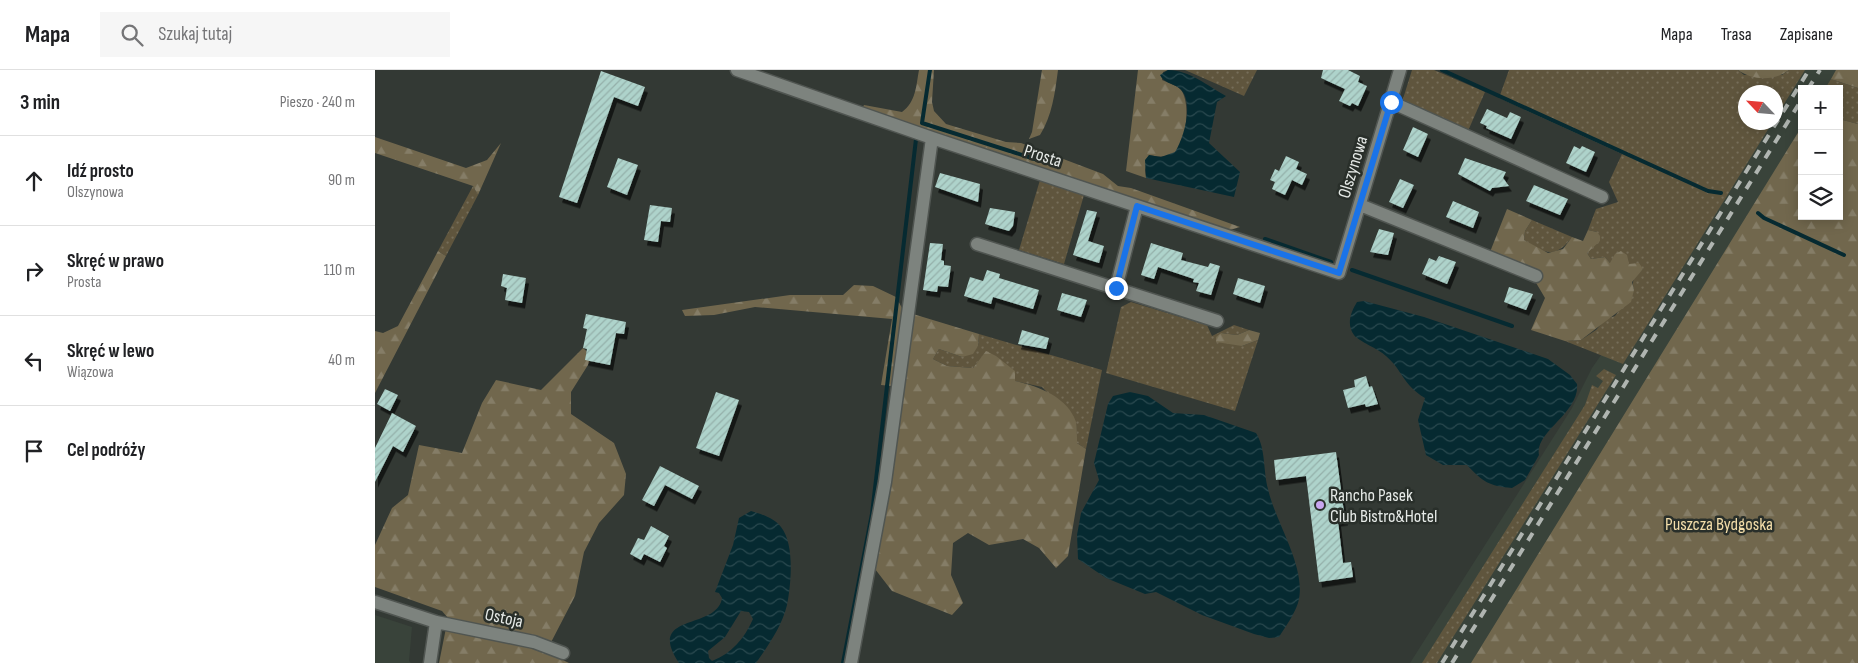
<!DOCTYPE html>
<html lang="pl">
<meta charset="utf-8">
<style>
body{margin:0;font-family:"Sofia Sans Condensed",sans-serif;background:#f6f6f6;color:#202124}
.controls{position:absolute;right:15px;top:15px;display:grid;overflow:hidden;border-radius:0px;box-shadow:0 2px 12px #0003}
.controls button{width:45px;height:45px;display:grid;place-items:center;padding:0;border:0;border-bottom:1px solid #e0e0e0;background:#fff;color:#202124;font:25px sans-serif}
.compass{position:absolute;left:1363px;top:15px;width:45px;height:45px;border-radius:50%;background:#fff;box-shadow:0 2px 12px #0003;rotate:296deg}
.stop{position:absolute;width:15px;height:15px;margin:-11px;border:4px solid #1a73e8;border-radius:50%;background:#fff}
.stop.end{background:#1a73e8;border-color:#fff;box-shadow:0 1px 5px #0008}
.list{margin:0;padding:0;list-style:none}
h2{display:flex;justify-content:space-between;align-items:center;height:65px;margin:0;padding:0 20px;font-size:21px}
h2 small{font-size:16px;font-weight:400;color:#757577}
.list li{display:grid;grid-template-columns:32px 1fr auto;gap:15px;align-items:center;box-sizing:border-box;height:90px;padding:0 20px;border-top:1px solid #e0e0e0}
.list b{display:block;font-size:19px;white-space:nowrap}
.list p{margin:0;font-size:16px;white-space:nowrap;color:#757577}
.list em{font-size:16px;font-style:normal;color:#757577}
.icon{flex:none;width:28px;height:28px;fill:none;stroke:currentColor;stroke-width:2;stroke-linecap:round;stroke-linejoin:round}
.map{position:relative;flex:none;width:1483px;height:593px;overflow:hidden}
header{display:flex;align-items:center;gap:30px;box-sizing:border-box;height:70px;padding:0 25px;background:#fff;border-bottom:1px solid #e0e0e0}
header strong{font-size:24px}
nav{display:flex;gap:28px;margin-inline-start:auto;font-size:18px}
.search{width:350px;height:45px;background:#f6f6f6;display:flex;align-items:center;gap:12px;box-sizing:border-box;padding:0 18px;border-radius:0px;color:#757577;font-size:19px}
main{display:flex}
aside{flex:1;background:#fff}
.map>svg:first-child{display:block}
.built{fill:#39433a}
.grass{fill:url(#grass-dots)}
.forest{fill:url(#forest-firs)}
.water{fill:url(#water-waves);fill-rule:evenodd}
.lines{fill:none;stroke-linecap:round;stroke-linejoin:round}
.stream{stroke:#062a31;stroke-width:4}
.building{fill:url(#building-hatch);filter:url(#shadow)}
.minor-casing{stroke:#505551;stroke-width:15}
.minor{stroke:#7d837e;stroke-width:12}
.rail{stroke:#b0b5b1;stroke-width:4;stroke-dasharray:9 9;stroke-linecap:butt}
.route{stroke:#1a73e8;stroke-width:6}
.poi-dot{fill:#c8a6ef;stroke:#292f2a;stroke-width:2}
.labels{text-anchor:middle;dominant-baseline:central;stroke-width:5;stroke-linejoin:round;paint-order:stroke}
.street-label{font-size:18px;fill:#e6eae7;stroke:#292f2a}
.poi-label{font-size:18px;fill:#e6eae7;stroke:#292f2a;text-anchor:start}
.park-label{font-size:18px;fill:#f4deaa;stroke:#292f2a}
</style>
<header>
<strong>Mapa</strong>
<div class="search"><svg class="icon" aria-label="search" viewBox="0 0 24 24"><circle cx="10" cy="10" r="6"/><path d="M15 15l6 6"/></svg>Szukaj tutaj</div>
<nav><a>Mapa</a><a>Trasa</a><a>Zapisane</a></nav>
</header>
<main>
<aside>
<h2>3 min<small>Pieszo · 240 m</small></h2>
<ul class="list">
<li><svg class="icon" aria-label="ahead" viewBox="0 0 24 24"><path d="M12 20V5M6 11l6-6 6 6"/></svg><div><b>Idź prosto</b><p>Olszynowa</p></div><em>90 m</em></li>
<li><svg class="icon" aria-label="right" viewBox="0 0 24 24"><path d="M7 20v-9h11M14 6l5 5-5 5"/></svg><div><b>Skręć w prawo</b><p>Prosta</p></div><em>110 m</em></li>
<li><svg class="icon" aria-label="left" viewBox="0 0 24 24"><path d="M17 20v-9H6M10 6l-5 5 5 5"/></svg><div><b>Skręć w lewo</b><p>Wiązowa</p></div><em>40 m</em></li>
<li><svg class="icon" aria-label="arrive" viewBox="0 0 24 24"><path d="M6 21V4h12l-3 4 3 4H6"/></svg><div><b>Cel podróży</b></div></li>
</ul>
</aside>
<div class="map">
<svg width="1483" height="593" viewBox="0 0 1483 593">
<defs>
<pattern id="grass-dots" width="8" height="8" patternUnits="userSpaceOnUse" patternTransform="scale(1.25)"><rect width="8" height="8" fill="#5f553d"/><path d="M2 2h.1M6 6h.1" fill="none" stroke="#766e59" stroke-width="1.8" stroke-linecap="round"/></pattern>
<pattern id="forest-firs" width="22" height="20" patternUnits="userSpaceOnUse" patternTransform="scale(1.25)"><rect width="22" height="20" fill="#71674d"/><path d="M5 1l3.5 6h-7zM16 11l3.5 6h-7z" fill="#857d67"/></pattern>
<pattern id="water-waves" width="16" height="10" patternUnits="userSpaceOnUse" patternTransform="scale(1.25)"><rect width="16" height="10" fill="#062a31"/><path d="M0 5q4-4 8 0t8 0" fill="none" stroke="#2a494f"/></pattern>
<pattern id="building-hatch" width="6" height="6" patternUnits="userSpaceOnUse" patternTransform="scale(1.25)"><rect width="6" height="6" fill="#aed3cb"/><path d="M-1 1l2-2M0 6l6-6M5 7l2-2" fill="none" stroke="#94b0aa"/></pattern>
<filter id="shadow"><feDropShadow dx="3" dy="5.5" stdDeviation="0" flood-color="#0009"/></filter>
</defs>
<rect width="100%" height="100%" fill="#333934"/>
<path class="built" d="M1414,0h52l-11,19h-28v46l-317,528h-75l162,-255 20,-40 123,-176 42,-69 18,-1v-30z
M0,545l37,12 -3,34 2,2h-36z"/>
<path class="grass" d="M810,0h72l-13,26z
M1037,0h22l51,22 -17,39 -66,-29z
M1134,0h229l6,5h38l7,-5h16l-29,47 -1,-25h-30v30l27,1 -149,241 -58,-23 16,-1 15,-10 10,-11 9,-3 19,-26c-3,-11 1,-14 9,-21l-14,-5 -19,-1 -5,-6 -14,2 -4,-6 5,-7 5,-14 -9,-2 8,-21 22,-7 -9,-20 13,-28 -123,-56z
M1456,9l27,9v36l-19,-5v-30h-14z
M665,110l44,15 -20,69 -45,-14z
M98,116l5,9 -32,61 -8,-5z
M1157,150l40,17c-16,22 -27,17 -48,3l1,-9z
M756,232l76,23 5,11 22,-11 15,5 -12,5 -16,-2 21,13 16,-6 -23,71 -129,-38 15,-66z
M604,264l123,36 -16,79 -9,-6 -1,-20 -34,-36 -27,-6 -29,-29 -13,16 -26,-2 -14,-7 6,-10 23,8 16,-11z
M1229,299l12,6 -179,288h-15l163,-258 7,-20 6,3 5,-7 -7,-5z"/>
<path class="forest" d="M544,0h15l-2,32 2,9 12,13 60,18 15,1 82,31 15,12 13,2 109,39 -10,3 -368,-121 2,-4 38,7c14,-10 14,-26 17,-42z
M667,0h16c-3,23 -6,46 -18,65l-11,4 3,-7z
M763,0h30l-5,2 -1,8c6,3 14,5 18,9 11,10 7,54 -5,63 -7,6 -18,5 -26,3l-4,15 1,8 -20,-7z
M1363,0h51c-14,11 -36,11 -51,0z
M1461,0h22v18l-27,-9z
M1464,49l19,5v539h-387l331,-537v90h37z
M0,67l91,31 21,-8 14,-17 -23,52 -5,-9 -98,-33z
M1132,139l25,11 -7,11 -1,9 24,13 15,-4 9,-12 11,4 5,-11 9,2 3,4v5l-13,12 4,6 14,-2 5,6 5,-9 6,-3 6,4 2,9 10,-1 4,6 -11,13 2,8 -3,12 -50,38 -16,1 -34,-11 14,-32 -10,-17 -45,-29z
M63,181l8,5 -71,137v-62l8,2 15,-7z
M479,215l19,1 23,11 6,11 -10,78 -11,-1 11,-66 -137,-12 -41,8 -29,1 -3,-6 108,-15h53z
M538,244l66,20 -1,12 -5,8 -11,3 -23,-8 -6,10 14,7 26,2 13,-17 10,5 19,15v10c23,5 53,16 61,41 1,6 1,14 1,21l9,6 -18,107 -12,12 -17,-20 -16,-9 -34,6 -21,-12 -15,10 -2,32 12,28 -11,12 -60,-24 -17,-22 16,-82z
M874,260l11,3 -2,7 -16,6 -26,-4v-5l5,-4 16,2z
M208,278l10,9 -22,35v22l43,29 12,31 -2,21 -25,28 -15,29 -9,44 -29,56 23,11h-130l9,-45 -6,-7 -67,-24v-42l17,-37 16,-13 11,-50 43,8 20,-50 14,-23 45,10z"/>
<path class="water" d="M793,0c21,0 40,16 58,26l-9,6 -8,41 31,29 -6,25 -88,-19 -1,-18 4,-5 12,2 14,-5c9,-14 20,-52 4,-64 -7,-5 -15,-5 -19,-13z
M989,231l60,16 124,42 22,16 7,9c3,29 -43,48 -38,71l-14,25 -13,8c-23,-2 -29,-6 -45,-23h-24l-17,-10 -8,-35 7,-22c-23,-14 -21,-26 -39,-42 -7,-7 -28,-15 -32,-21 -8,-11 -3,-23 3,-33z
M755,322l18,4 25,17 31,2 52,18c10,16 7,37 12,56 7,33 40,80 30,114 -4,12 -12,23 -19,34l-10,1 -15,-4 -52,-19 -46,-23 -11,2 -39,-16 -28,-19 -1,-24 4,-22 18,-33 -5,-17 14,-59 5,-8z
M376,441c10,3 23,7 30,16 14,17 10,58 6,78 -5,21 -19,41 -31,58h-77c-34,-51 38,-32 43,-65l-3,-5 -4,-1 18,-47 6,-27zM366,541l8,1 4,7c-9,20 -21,34 -41,42l-3,-3 -1,-7 17,-14z"/>
<g class="lines">
<path class="stream" d="M555,0l-8,53 119,38
M1067,0l266,121 13,2
M1383,143l6,5 80,37
M890,169l66,23
M977,200l160,56
M468,593l29,-149 44,-375"/>
</g>
<path class="building" d="M948,0h25l12,6 -2,6 9,4 -9,20 -6,-3 -2,3 -11,-5 6,-12 -24,-11z
M226,1l44,16 -7,19 -24,-9 -37,106 -18,-6z
M1112,39l20,9 3,-6 11,5 -10,22 -25,-11 1,-2 -7,-3z
M1038,57l15,7 -10,23 -15,-7z
M1199,76l6,3 2,-3 13,6 -9,20 -20,-9z
M911,86l13,6 -3,7 11,5 -5,11 -10,-5 -7,15 -13,-6 3,-7 -5,-2 5,-11 4,2z
M243,88l20,7 -11,30 -20,-8z
M1090,88l41,14 -3,6 6,8 -17,2 -2,3 -32,-17z
M565,103l40,11 -2,18 -43,-15z
M1025,109l14,6 -11,23 -14,-6z
M1159,115l34,14 -8,16 -34,-14z
M1078,131l26,11 -6,16 -27,-11z
M275,135l22,3 -2,14 -9,-1 -3,21 -14,-2z
M615,138l25,4 -2,14 -4,5 -24,-7z
M712,140l10,2 -9,29 16,5 -5,17 -26,-8z
M1004,159l15,4 -6,22 -18,-3z
M555,173l13,1 -2,16 3,1v4l7,1 -3,21 -10,-1 -1,6 -14,-2z
M776,173l32,10 -2,7 27,7 2,-4 10,3 -9,29 -15,-4 3,-8 -6,-1 1,-3 -36,-12 -4,12 -13,-4z
M1064,186l17,6 -9,22 -25,-10 7,-16 7,3z
M612,200l13,4 -1,4 40,12 -6,19 -40,-12 -2,7 -27,-8 6,-19 13,4z
M128,204l23,4 -4,25 -17,-3 2,-12 -6,-2z
M863,208l27,8 -5,17 -27,-9z
M1134,217l24,7 -7,16 -22,-8z
M687,223l25,7 -6,17 -24,-7z
M211,244l40,8 -2,12 -8,-1 -6,32 -25,-5 2,-11 -4,-1 4,-19 -4,-1z
M647,260l27,8 -3,11 -28,-5z
M991,306l3,11 3,-1 6,18 -12,3 -1,-3 -17,4 -5,-18 12,-3 -1,-7z
M10,319l13,6 -8,16 -13,-7z
M341,322l23,8 -20,56 -23,-8z
M17,343l24,13 -13,26 -10,-6 -18,36v-34z
M961,382l9,68 -7,1 5,42 8,-1 2,15 -34,5 -13,-106 -30,4 -2,-20z
M285,396l39,20 -7,13 -27,-14 -11,21 -12,-6z
M276,456l18,10 -5,10 3,2 -7,14 -16,-8 -3,6 -11,-6 8,-16 6,2z"/>
<g class="lines">
<defs>
<path id="minor" d="M362,0l195,68 407,135 61,-203
M1016,32l211,95
M985,135l176,71
M602,174l240,77
M741,218l21,-82
M0,532l61,20 98,20 29,11
M55,593l6,-41
M476,593l34,-181 47,-344"/>
</defs>
<use href="#minor" class="minor-casing"/>
<use href="#minor" class="minor"/>
<path class="rail" d="M1433,19l12,-19
M1067,593l367,-593
M1077,593l350,-564"/>
</g>
<g class="lines">
<path class="route" d="M741,218l21,-82 202,67 52,-171"/>
</g>
<circle class="poi-dot" cx="945" cy="435" r="5"/>
<g class="labels">
<g class="street-label">
<text transform="translate(668 86) rotate(18)">Prosta</text>
<text transform="translate(978 97) rotate(-73)">Olszynowa</text>
<text transform="translate(129 548) rotate(12)">Ostoja</text>
</g>
<g class="poi-label">
<text x="955" y="425">Rancho Pasek<tspan x="955" dy="21">Club Bistro&amp;Hotel</tspan></text>
</g>
<g class="park-label">
<text x="1344" y="454">Puszcza Bydgoska</text>
</g>
</g>
</svg>
<div class="controls">
<button>+</button>
<button>−</button>
<button><svg class="icon" aria-label="layers" viewBox="0 0 24 24"><path d="M12 4l9 5-9 5-9-5zM3 14l9 5 9-5"/></svg></button>
</div>
<svg class="compass" viewBox="-18 -18 36 36"><path d="M0-13l5 13h-10z" fill="#e53935"/><path d="M0 13l5-13h-10z" fill="#757577"/></svg>
<div class="stop" style="left:1016px;top:32px"></div>
<div class="stop end" style="left:741px;top:218px"></div>
</div>
</main>
